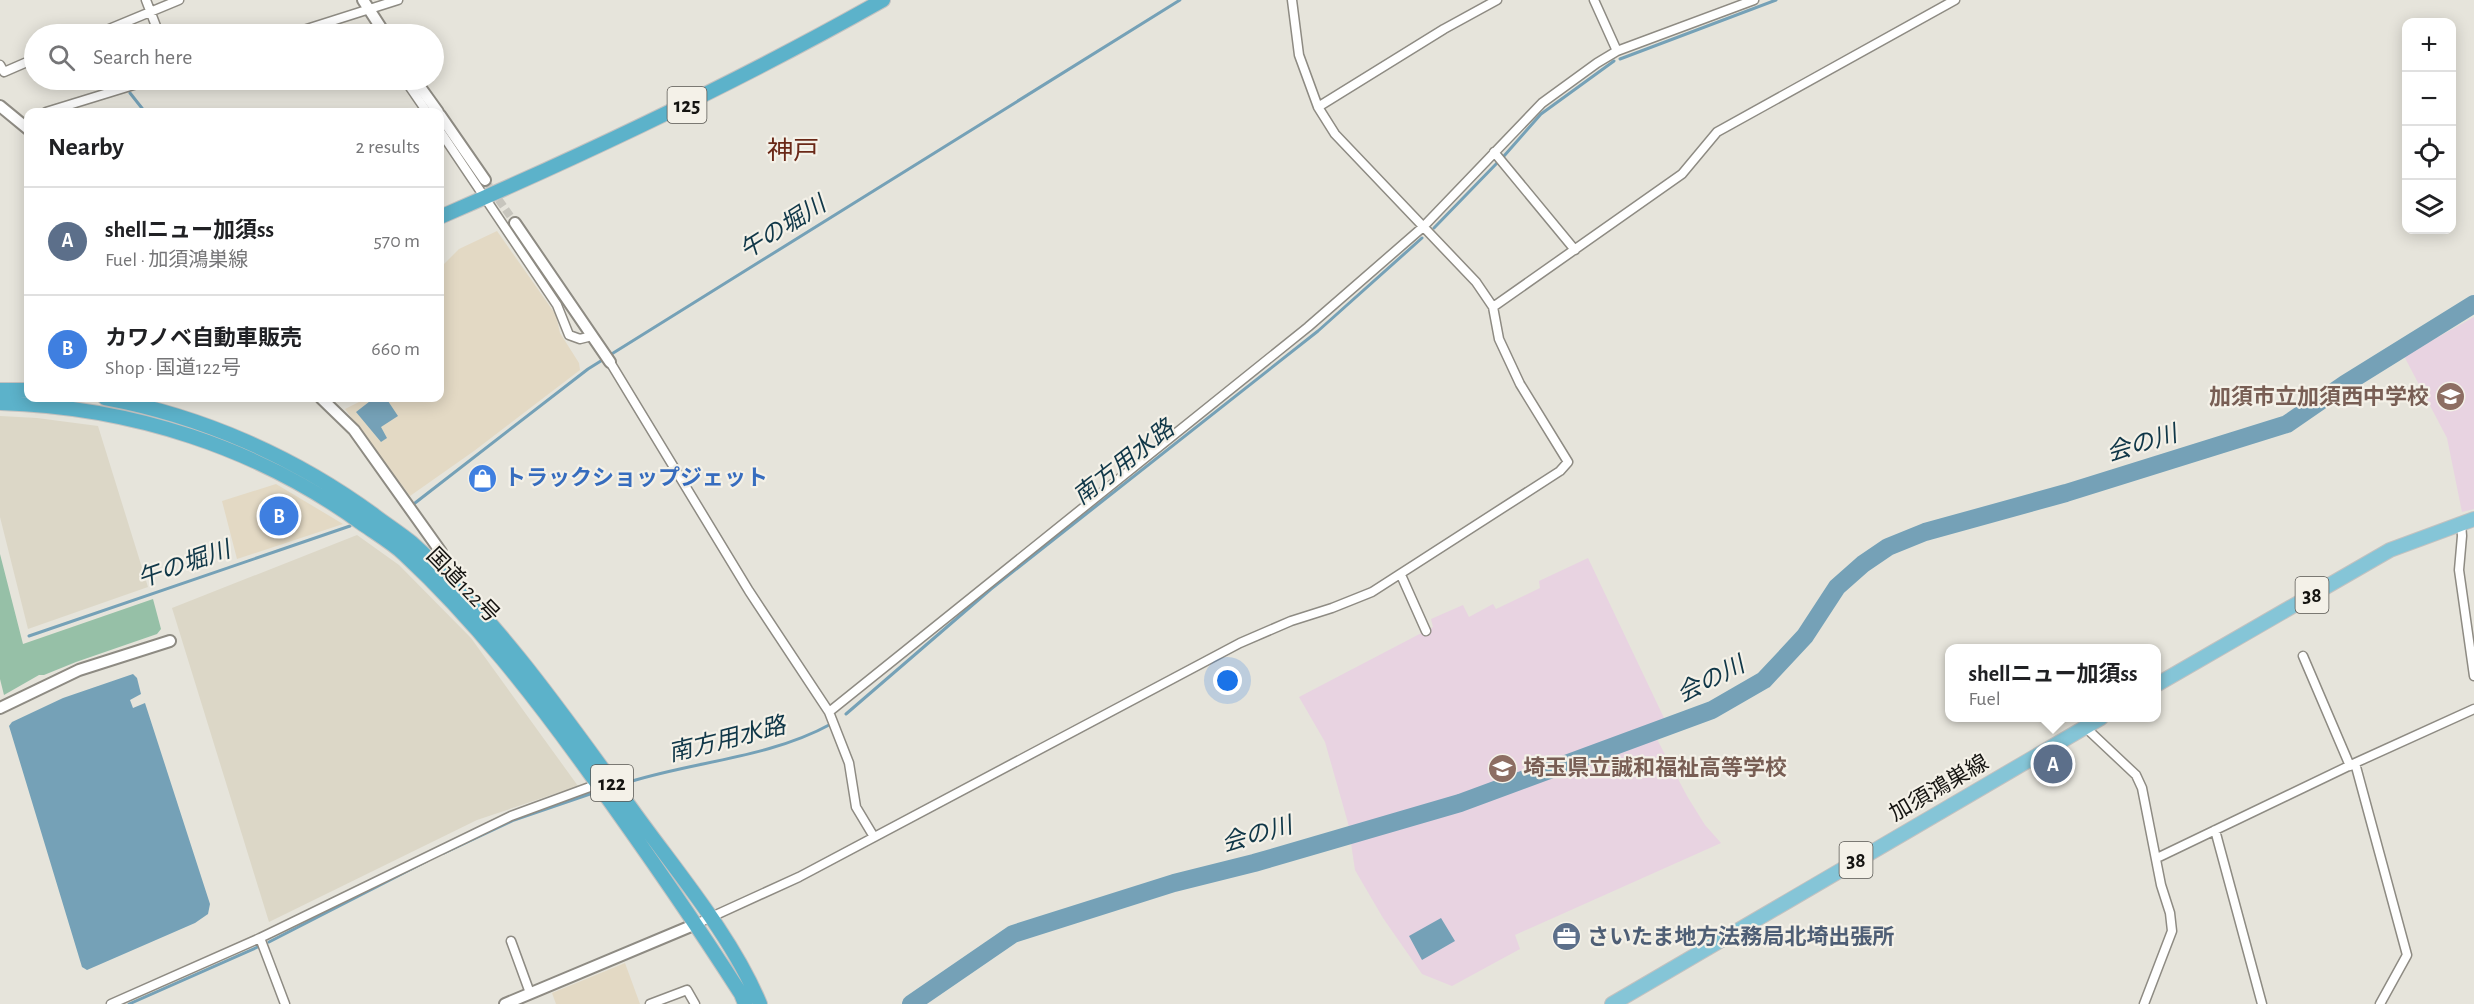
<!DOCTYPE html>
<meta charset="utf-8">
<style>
body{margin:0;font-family:"Alegreya Sans","Noto Sans JP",sans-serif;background:#f6f6f6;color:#202124}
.controls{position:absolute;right:18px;top:18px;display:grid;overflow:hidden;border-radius:12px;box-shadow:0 3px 15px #0003}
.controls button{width:54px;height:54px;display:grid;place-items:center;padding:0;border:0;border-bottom:2px solid #e0e0e0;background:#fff;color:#202124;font:30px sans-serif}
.you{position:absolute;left:1228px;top:681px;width:21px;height:21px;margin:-15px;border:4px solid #fff;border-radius:50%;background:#1a73e8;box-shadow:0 0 0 9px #1a73e833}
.badge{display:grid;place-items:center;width:39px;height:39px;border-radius:50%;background:#983015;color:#fff;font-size:20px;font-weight:700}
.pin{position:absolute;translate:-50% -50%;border:3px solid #fff;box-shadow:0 2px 6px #0006}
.popup{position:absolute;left:1945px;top:644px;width:216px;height:78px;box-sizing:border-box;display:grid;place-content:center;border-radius:12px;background:#fff;filter:drop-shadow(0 2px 4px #0005);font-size:20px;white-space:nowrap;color:#757577}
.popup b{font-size:22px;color:#202124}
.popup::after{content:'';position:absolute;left:50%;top:100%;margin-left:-12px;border:12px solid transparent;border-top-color:#fff}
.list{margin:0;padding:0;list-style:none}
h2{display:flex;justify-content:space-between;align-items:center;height:78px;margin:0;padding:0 24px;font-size:26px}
h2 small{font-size:20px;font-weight:400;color:#757577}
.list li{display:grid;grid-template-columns:39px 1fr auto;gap:18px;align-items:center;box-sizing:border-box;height:108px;padding:0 24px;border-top:2px solid #e0e0e0}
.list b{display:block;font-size:22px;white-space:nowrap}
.list p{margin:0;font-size:20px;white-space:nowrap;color:#757577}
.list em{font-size:20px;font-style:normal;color:#757577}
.icon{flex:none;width:33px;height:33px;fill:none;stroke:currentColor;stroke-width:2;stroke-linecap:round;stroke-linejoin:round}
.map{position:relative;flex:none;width:2474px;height:1004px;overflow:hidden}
.search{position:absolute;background:#fff;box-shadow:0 3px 15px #0003;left:24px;top:24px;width:420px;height:66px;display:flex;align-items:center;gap:15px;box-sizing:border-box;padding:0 21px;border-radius:33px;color:#757577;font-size:22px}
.panel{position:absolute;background:#fff;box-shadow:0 3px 15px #0003;left:24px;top:108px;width:420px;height:294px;border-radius:12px}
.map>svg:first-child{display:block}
.commercial{fill:#e3d9c4}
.built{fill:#dcd7c7}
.education{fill:#e8d3e1}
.green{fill:#96c0a7}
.water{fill:#75a1b7}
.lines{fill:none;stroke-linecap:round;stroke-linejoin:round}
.stream{stroke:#75a1b7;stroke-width:3}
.river{stroke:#75a1b7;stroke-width:18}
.minor-tunnel{stroke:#c7c5bd;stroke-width:8;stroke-dasharray:8 4;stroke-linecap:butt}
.minor-casing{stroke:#8e8b83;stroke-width:11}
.tertiary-casing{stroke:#8e8b83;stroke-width:14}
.primary-casing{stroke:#c2c2c1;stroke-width:16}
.trunk-casing{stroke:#c2c2c1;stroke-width:16}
.minor{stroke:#fff;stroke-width:8}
.tertiary{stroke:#fff;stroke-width:10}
.primary{stroke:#85c5d7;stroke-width:14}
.trunk{stroke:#5cb2ca;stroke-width:14}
.labels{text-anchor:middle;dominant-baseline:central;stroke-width:4.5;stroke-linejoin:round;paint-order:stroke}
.shield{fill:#f4f1e8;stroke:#585652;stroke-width:1.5}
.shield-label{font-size:21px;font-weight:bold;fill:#151411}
.education-label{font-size:22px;font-weight:bold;fill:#785e54;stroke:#f4f1e8;text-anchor:end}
.shop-label{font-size:22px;font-weight:bold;fill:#366cbe;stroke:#f4f1e8;text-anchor:start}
.street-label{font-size:22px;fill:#151411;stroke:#f4f1e8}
.service-label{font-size:22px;font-weight:bold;fill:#4e5e75;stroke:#f4f1e8;text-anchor:start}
.water-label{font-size:24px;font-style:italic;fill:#103748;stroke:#f4f1e8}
.quarter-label{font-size:26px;fill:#6a2817;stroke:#f4f1e8}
</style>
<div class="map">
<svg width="2474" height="1004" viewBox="0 0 2474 1004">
<rect width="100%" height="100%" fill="#e6e4db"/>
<path class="commercial" d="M497,231l59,84 4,18 19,30 1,7 -106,81 -64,45 -65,-87 22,-11h73v-130l19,-19z
M276,484l67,40 -106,35 -15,-58z
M625,963l15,41h-84l-4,-11z"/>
<path class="built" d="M0,416l37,2 61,8 50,161 -120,42 -28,-112z
M357,535l42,30 72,73 107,148 -101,34 -208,102 -97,-314z"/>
<path class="education" d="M2474,317v192l-12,3 -15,-74 -43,-82z
M1588,558l77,162 -15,6 37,70 18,29 16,18 -206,92 5,14 -68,37 -30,-12 -39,-56 -28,-48 -7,-47 -23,-81 -26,-45 134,-70 -2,-8 32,-14 6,12 24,-13 3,5 44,-21 -1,-7z"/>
<path class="green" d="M0,554l23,90 130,-45 8,30 -4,5 -81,28 -32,13h-5l-35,20 -4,-16z"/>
<path class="water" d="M374,398h12l12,18 -17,11 6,11 -6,4 -25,-30z
M133,674l4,4 4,16 -11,6 3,8 12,-5 65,201 -2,10 -13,9 -108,47 -5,-3 -73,-241 3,-4 51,-24z
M1441,918l14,23 -33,19 -13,-24z"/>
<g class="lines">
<path class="stream" d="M1620,59l156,-59
M130,93l15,19
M1504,156l37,-42 73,-53
M1434,228l64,-66
M610,355l570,-355
M415,503l173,-134 16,-10
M29,636l321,-110
M846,714l145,-125 327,-258 104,-93
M629,782c67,-21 140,-24 202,-58
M444,853l70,-33 76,-26
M269,942l158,-81
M129,1004l131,-58"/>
<path class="river" d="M911,1004l102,-70 161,-51 80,-20 206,-60 252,-93 52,-30 41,-44 32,-49 26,-23 25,-17 37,-15 141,-39 221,-69 58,-40 129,-80"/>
<path class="minor-tunnel" d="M485,180l30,43"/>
<defs>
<path id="minor" d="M146,0l13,34
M1594,0l23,51
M97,34l82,-34
M291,34l107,-34
M0,65l4,7 30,-13
M405,80l22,32
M1318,107l126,-78 53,-29
M46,112l104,-32
M440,131l117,174 12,30 11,4 12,-3
M1494,152l81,98
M1493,307l189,-133 35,-42 238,-132
M610,362l139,229 80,121 20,51 7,44 18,30
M2461,523l1,13 -3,34 15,106
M1401,575l25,56
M2303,656l47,110
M829,712l479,-385 115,-100 119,-124 55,-40 20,-12 137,-51
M2085,727l51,48 6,13 19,97 9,28 2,18 -28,73
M2355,763l52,192 -27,49
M2215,830l47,174
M2157,858l198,-95 119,-54
M696,924l103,-47 441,-234 51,-22 41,-13 40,-16 188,-121 8,-9 -48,-78 -21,-45 -6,-32 -17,-25 -141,-148 -17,-27 -19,-52 -7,-55
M260,938l25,66
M511,941l19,52
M111,1004l149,-66 251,-122 87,-32
M650,1004l37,-14 8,14"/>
<path id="tertiary" d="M363,0l22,34
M415,80l23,32
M0,106l28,23
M440,115l45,65
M515,223l95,139
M321,398l33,32 87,122 3,25
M0,708l79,-38 91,-29
M505,1004l191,-80"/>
<path id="primary" d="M2156,685l234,-135 84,-31
M1612,1004l489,-286"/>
<path id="trunk" d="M440,217c152,-66 298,-135 443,-217
M0,390h28
M105,398c97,18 190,59 269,117 13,10 26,18 38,28 87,78 155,177 224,272 42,58 97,123 124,189
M0,403c131,4 257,44 364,122 13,9 28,18 40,29 71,66 131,143 187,221 52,72 102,144 150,219l4,10"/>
</defs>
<use href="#minor" class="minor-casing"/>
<use href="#tertiary" class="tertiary-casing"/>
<use href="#primary" class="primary-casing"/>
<use href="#trunk" class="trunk-casing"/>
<use href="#minor" class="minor"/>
<use href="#tertiary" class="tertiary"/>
<use href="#primary" class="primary"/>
<use href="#trunk" class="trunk"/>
</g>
<defs>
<symbol id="school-disc" viewBox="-11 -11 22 22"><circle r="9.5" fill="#8d6e63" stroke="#f4f1e8"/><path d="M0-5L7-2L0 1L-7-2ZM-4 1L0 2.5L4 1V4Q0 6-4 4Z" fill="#fff"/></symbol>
<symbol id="shop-disc" viewBox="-11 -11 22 22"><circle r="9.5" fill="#3f7fe0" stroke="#f4f1e8"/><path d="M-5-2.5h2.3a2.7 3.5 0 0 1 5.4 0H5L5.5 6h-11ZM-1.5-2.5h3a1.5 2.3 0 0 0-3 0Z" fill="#fff"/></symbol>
<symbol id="office-disc" viewBox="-11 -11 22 22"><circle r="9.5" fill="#5c6f8a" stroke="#f4f1e8"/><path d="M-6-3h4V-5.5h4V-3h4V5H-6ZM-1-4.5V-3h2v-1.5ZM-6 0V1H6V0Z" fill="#fff"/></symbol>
</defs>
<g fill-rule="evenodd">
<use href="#school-disc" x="2434" y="380" width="33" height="33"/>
<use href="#shop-disc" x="466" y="462" width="33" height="33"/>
<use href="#school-disc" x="1486" y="752" width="33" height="33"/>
<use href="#office-disc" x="1550" y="920" width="33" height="33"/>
</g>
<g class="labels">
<g class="shield">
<rect x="667.5" y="87" width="39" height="36" rx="4.5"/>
<rect x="2295.5" y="577" width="33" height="36" rx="4.5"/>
<rect x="591" y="765" width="42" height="36" rx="4.5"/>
<rect x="1839.5" y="842" width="33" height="36" rx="4.5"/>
</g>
<g class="shield-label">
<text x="687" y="105">125</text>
<text x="2312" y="595">38</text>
<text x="612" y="783">122</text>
<text x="1856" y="860">38</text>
</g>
<g class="education-label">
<text x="2429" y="397">加須市立加須西中学校</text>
<text x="1523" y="768" text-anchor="start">埼玉県立誠和福祉高等学校</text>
</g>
<g class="shop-label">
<text x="504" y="478">トラックショップジェット</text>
</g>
<g class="street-label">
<text transform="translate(463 585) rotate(46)">国道122号</text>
<text transform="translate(1939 788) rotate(-30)">加須鴻巣線</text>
</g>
<g class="service-label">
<text x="1587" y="937">さいたま地方法務局北埼出張所</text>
</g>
<g class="water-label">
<text transform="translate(783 228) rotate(-32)">午の堀川</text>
<text transform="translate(2142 444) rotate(-17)">会の川</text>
<text transform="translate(1124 463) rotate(-38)">南方用水路</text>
<text transform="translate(184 565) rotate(-19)">午の堀川</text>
<text transform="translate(1711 680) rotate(-27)">会の川</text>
<text transform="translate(727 740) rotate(-14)">南方用水路</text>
<text transform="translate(1257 835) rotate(-16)">会の川</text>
</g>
<g class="quarter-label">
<text x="793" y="151">神戸</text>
</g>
</g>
</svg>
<div class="controls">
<button>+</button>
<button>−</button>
<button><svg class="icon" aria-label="locate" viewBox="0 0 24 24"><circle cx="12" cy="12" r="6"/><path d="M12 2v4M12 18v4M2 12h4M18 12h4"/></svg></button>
<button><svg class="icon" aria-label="layers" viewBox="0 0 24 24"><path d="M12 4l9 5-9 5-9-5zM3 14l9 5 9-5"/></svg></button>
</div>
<div class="you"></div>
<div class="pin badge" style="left:2053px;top:764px;background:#5c6f8a">A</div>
<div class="popup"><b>shellニュー加須ss</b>Fuel</div>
<div class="pin badge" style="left:279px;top:516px;background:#3f7fe0">B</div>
<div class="search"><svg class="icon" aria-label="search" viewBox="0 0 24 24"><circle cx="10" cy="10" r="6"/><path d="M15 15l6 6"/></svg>Search here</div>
<section class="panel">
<h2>Nearby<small>2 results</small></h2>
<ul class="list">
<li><span class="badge" style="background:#5c6f8a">A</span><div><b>shellニュー加須ss</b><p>Fuel · 加須鴻巣線</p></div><em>570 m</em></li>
<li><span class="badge" style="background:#3f7fe0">B</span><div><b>カワノベ自動車販売</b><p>Shop · 国道122号</p></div><em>660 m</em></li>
</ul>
</section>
</div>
